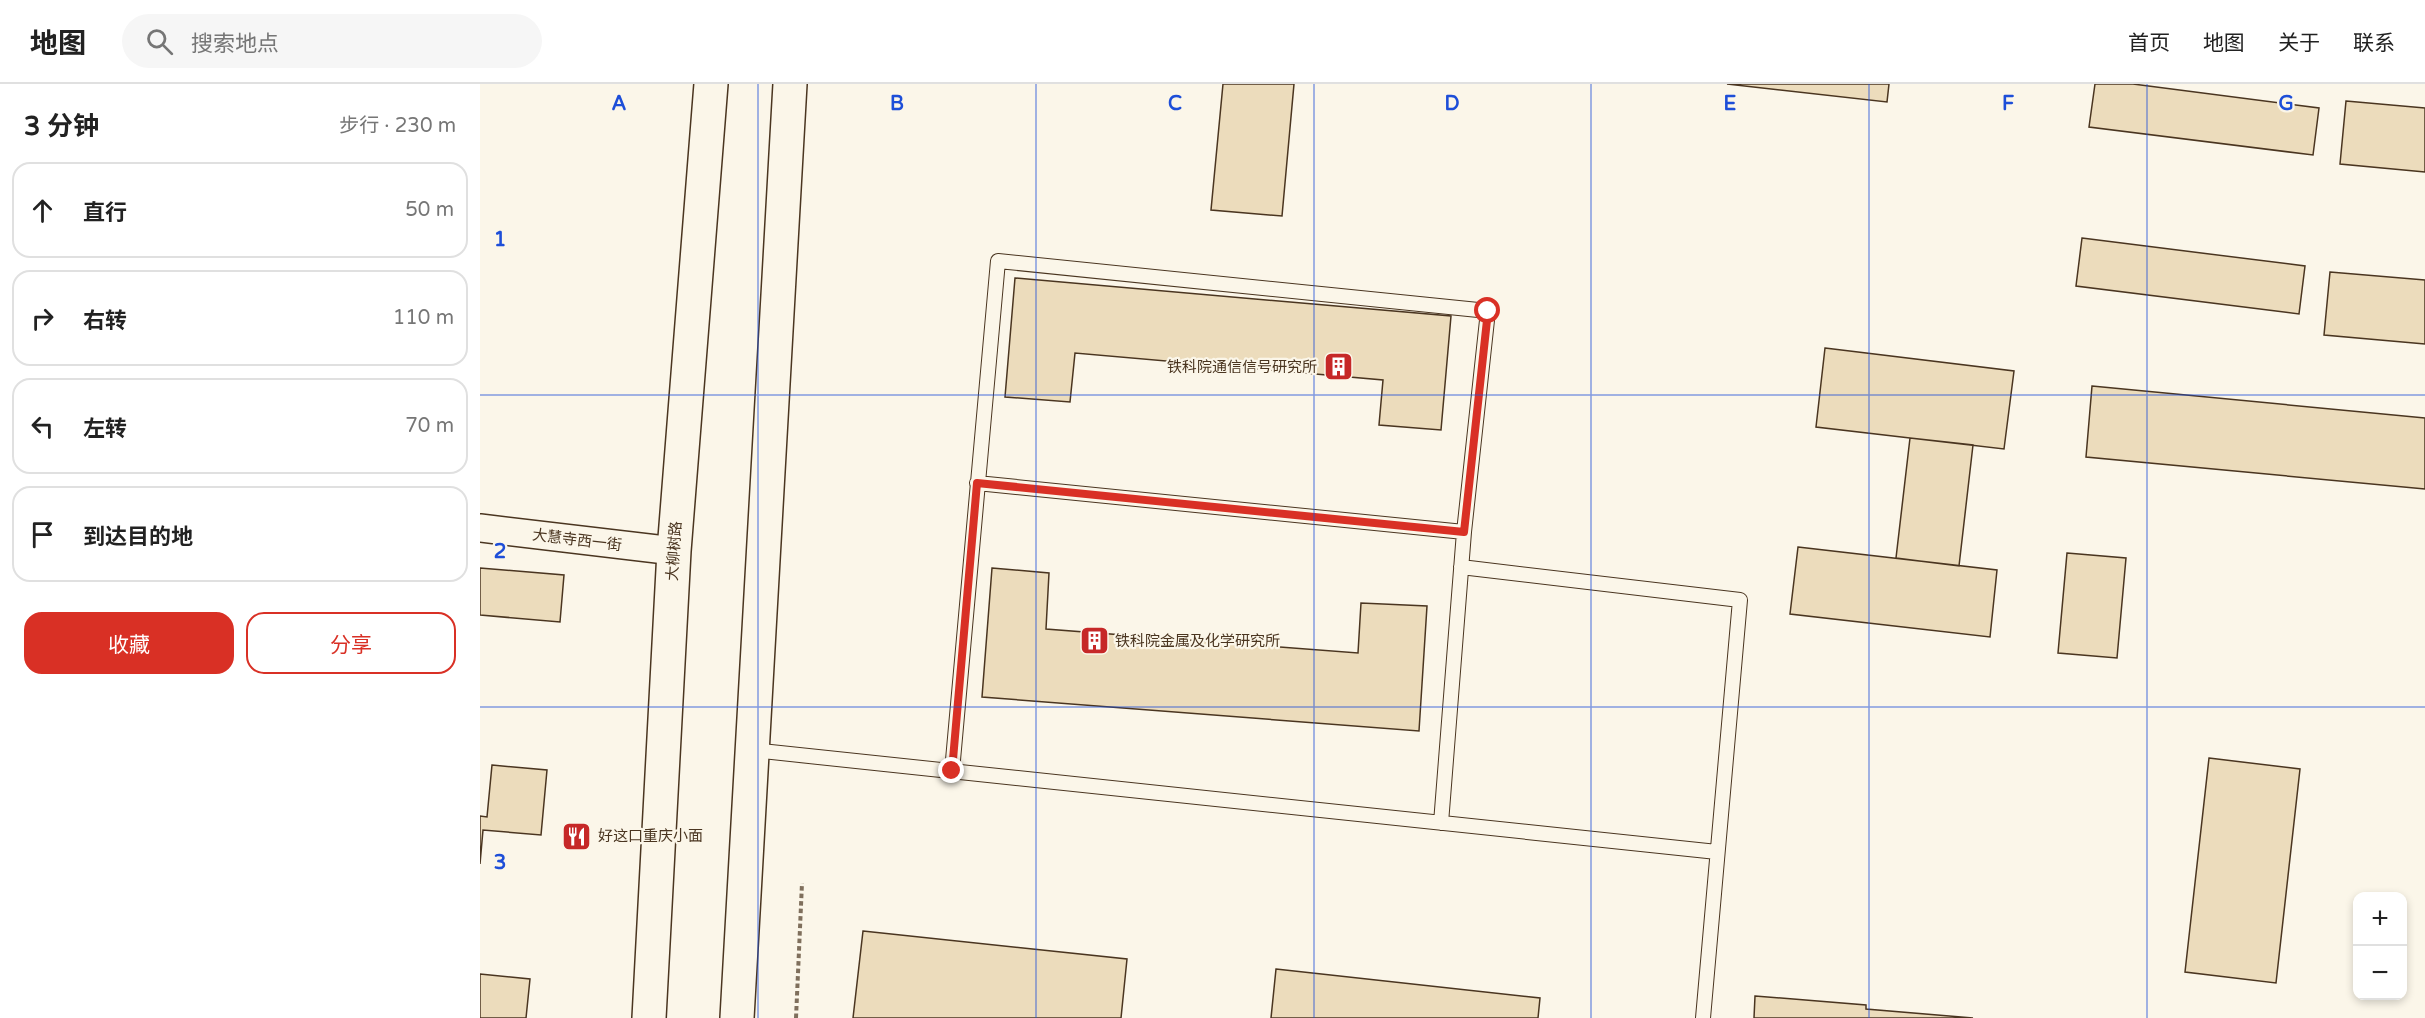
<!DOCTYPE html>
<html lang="zh">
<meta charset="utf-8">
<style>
body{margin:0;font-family:"Varela Round","Noto Sans SC",sans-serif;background:#f6f6f6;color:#222}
.controls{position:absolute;right:18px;bottom:18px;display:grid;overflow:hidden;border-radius:12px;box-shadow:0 3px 9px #0003}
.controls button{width:54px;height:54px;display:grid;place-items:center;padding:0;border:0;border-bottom:2px solid #e0e0e0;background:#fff;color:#222;font:30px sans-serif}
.stop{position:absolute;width:18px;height:18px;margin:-14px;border:4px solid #d93025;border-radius:50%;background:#fff}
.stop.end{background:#d93025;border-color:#fff;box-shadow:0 2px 6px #0008}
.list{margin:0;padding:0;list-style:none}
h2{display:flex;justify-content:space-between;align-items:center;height:78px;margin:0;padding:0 24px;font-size:26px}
h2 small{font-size:20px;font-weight:400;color:#767676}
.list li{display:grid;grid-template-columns:39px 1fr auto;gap:18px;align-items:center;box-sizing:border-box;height:96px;margin:0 12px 12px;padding:0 12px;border:2px solid #e0e0e0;border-radius:18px}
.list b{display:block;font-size:22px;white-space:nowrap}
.list em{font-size:20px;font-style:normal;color:#767676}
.actions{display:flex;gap:12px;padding:18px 24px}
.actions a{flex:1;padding:14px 0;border:2px solid #d93025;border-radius:18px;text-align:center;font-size:21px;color:#d93025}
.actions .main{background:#d93025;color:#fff}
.icon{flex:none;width:33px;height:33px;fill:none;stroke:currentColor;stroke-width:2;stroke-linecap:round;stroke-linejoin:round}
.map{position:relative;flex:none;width:1945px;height:934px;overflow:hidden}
header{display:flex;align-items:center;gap:36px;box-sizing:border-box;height:84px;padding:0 30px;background:#fff;border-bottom:2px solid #e0e0e0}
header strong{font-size:28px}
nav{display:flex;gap:33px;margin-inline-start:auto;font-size:21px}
.search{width:420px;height:54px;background:#f6f6f6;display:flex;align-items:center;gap:15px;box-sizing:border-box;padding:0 21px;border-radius:33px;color:#767676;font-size:22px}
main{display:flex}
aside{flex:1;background:#fff}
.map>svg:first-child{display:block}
.building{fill:#ecdcbc;stroke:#4a3520;stroke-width:1.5}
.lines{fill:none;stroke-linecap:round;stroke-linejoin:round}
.service-casing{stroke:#4a3520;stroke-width:16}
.minor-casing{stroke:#4a3520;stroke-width:30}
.secondary-casing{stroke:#4a3520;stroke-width:36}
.path{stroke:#7f6f5c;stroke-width:4;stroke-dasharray:4.5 3;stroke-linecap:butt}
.service{stroke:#fbf6e9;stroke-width:14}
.minor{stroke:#fbf6e9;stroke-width:27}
.secondary{stroke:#fbf6e9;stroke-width:33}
.route{stroke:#d93025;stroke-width:8}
.grid{fill:none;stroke:#1d4ed8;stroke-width:1.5;stroke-opacity:0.55}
.labels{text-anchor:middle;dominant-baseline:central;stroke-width:4.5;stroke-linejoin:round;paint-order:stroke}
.poi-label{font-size:15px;fill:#4a3520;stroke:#fbf6e9;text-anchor:start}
.street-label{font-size:15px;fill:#4a3520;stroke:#fbf6e9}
.grid-label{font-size:20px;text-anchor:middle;font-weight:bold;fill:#1d4ed8;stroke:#fbf6e9;stroke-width:4.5;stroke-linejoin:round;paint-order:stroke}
</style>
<header>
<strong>地图</strong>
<div class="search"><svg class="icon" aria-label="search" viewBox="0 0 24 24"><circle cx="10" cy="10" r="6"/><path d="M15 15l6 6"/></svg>搜索地点</div>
<nav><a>首页</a><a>地图</a><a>关于</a><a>联系</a></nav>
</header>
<main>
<aside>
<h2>3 分钟<small>步行 · 230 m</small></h2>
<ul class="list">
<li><svg class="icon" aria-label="ahead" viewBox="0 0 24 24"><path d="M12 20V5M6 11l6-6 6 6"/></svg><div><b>直行</b></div><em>50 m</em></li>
<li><svg class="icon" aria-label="right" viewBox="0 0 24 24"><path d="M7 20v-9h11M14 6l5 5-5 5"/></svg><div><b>右转</b></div><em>110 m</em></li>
<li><svg class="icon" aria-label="left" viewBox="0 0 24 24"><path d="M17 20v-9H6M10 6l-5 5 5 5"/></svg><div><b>左转</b></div><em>70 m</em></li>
<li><svg class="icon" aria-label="arrive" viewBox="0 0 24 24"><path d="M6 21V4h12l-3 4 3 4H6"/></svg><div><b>到达目的地</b></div></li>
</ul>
<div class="actions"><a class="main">收藏</a><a>分享</a></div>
</aside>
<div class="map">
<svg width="1945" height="934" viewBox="0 0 1945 934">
<rect width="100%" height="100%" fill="#fbf6e9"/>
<path class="building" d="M743,0h71l-12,132 -71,-6z
M1247,0h162l-2,18z
M1615,0h38l186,24 -6,47 -224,-28z
M1866,17l79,7v64l-85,-8z
M1602,154l223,28 -6,48 -223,-28z
M1850,188l95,8v64l-101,-9z
M535,194l436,38 -10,114 -62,-5 4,-45 -308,-27 -5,49 -65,-5z
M1345,264l189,23 -10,78 -188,-22z
M1612,302l333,32v71l-339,-32z
M1430,354l63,7 -14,121 -63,-8z
M1318,463l199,23 -7,67 -200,-23z
M1587,469l59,5 -9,100 -59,-5z
M0,484l84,7 -4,47 -80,-7z
M512,484l57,5 -3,56 312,24 3,-50 66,3 -8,125 -437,-34z
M1729,674l91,11 -24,214 -91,-11z
M12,681l55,5 -6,65 -58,-5 -3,34v-48l7,1z
M383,847l264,28 -6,59h-268z
M796,885l264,29 -2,20h-267z
M0,890l50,5 -4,39h-46z
M1275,912l111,9v4l107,9h-219z"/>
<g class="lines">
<defs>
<path id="service" d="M497,399l487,49
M981,483l279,33 -37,418
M272,666l965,102
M472,687l46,-510 490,50 -24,221 -23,291"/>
<path id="minor" d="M0,444l194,23"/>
<path id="secondary" d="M169,934l25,-467 37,-467
M257,934l53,-934"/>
</defs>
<use href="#service" class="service-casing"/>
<use href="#minor" class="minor-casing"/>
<use href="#secondary" class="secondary-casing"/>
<path class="path" d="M316,934l6,-135"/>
<use href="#service" class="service"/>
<use href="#minor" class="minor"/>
<use href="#secondary" class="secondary"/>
</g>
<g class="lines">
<path class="route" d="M472,687l25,-288 487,49 24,-221"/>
</g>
<path class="grid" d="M278,0v934M556,0v934M834,0v934M1111,0v934M1389,0v934M1667,0v934M0,311h1945M0,623h1945"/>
<defs>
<symbol id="building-square" viewBox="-11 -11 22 22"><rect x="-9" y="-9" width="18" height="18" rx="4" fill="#c62828" stroke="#fbf6e9"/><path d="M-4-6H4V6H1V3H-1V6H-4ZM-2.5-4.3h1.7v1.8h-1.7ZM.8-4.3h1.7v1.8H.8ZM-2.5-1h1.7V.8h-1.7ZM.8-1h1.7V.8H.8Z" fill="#fff"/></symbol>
<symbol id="restaurant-square" viewBox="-11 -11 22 22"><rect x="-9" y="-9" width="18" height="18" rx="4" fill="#c62828" stroke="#fbf6e9"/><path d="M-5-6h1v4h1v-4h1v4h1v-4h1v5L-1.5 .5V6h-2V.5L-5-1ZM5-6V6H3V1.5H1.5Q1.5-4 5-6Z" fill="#fff"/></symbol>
</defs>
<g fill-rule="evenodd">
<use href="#building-square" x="842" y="266" width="33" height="33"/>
<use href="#building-square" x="598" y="540" width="33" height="33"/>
<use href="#restaurant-square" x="80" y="736" width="33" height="33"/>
</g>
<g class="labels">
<g class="poi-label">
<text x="837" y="283" text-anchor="end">铁科院通信信号研究所</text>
<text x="635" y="557">铁科院金属及化学研究所</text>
<text x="118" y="752">好这口重庆小面</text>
</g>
<g class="street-label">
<text transform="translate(97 456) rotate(7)">大慧寺西一街</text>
<text transform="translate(194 467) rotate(-86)">大柳树路</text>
</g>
</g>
<g class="grid-label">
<text x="139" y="26">A</text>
<text x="417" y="26">B</text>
<text x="695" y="26">C</text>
<text x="972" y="26">D</text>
<text x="1250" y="26">E</text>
<text x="1528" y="26">F</text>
<text x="1806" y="26">G</text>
<text x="20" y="162">1</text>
<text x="20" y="474">2</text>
<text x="20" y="785">3</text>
</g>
</svg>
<div class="controls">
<button>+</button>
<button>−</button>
</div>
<div class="stop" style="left:1008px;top:227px"></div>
<div class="stop end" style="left:472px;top:687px"></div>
</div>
</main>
